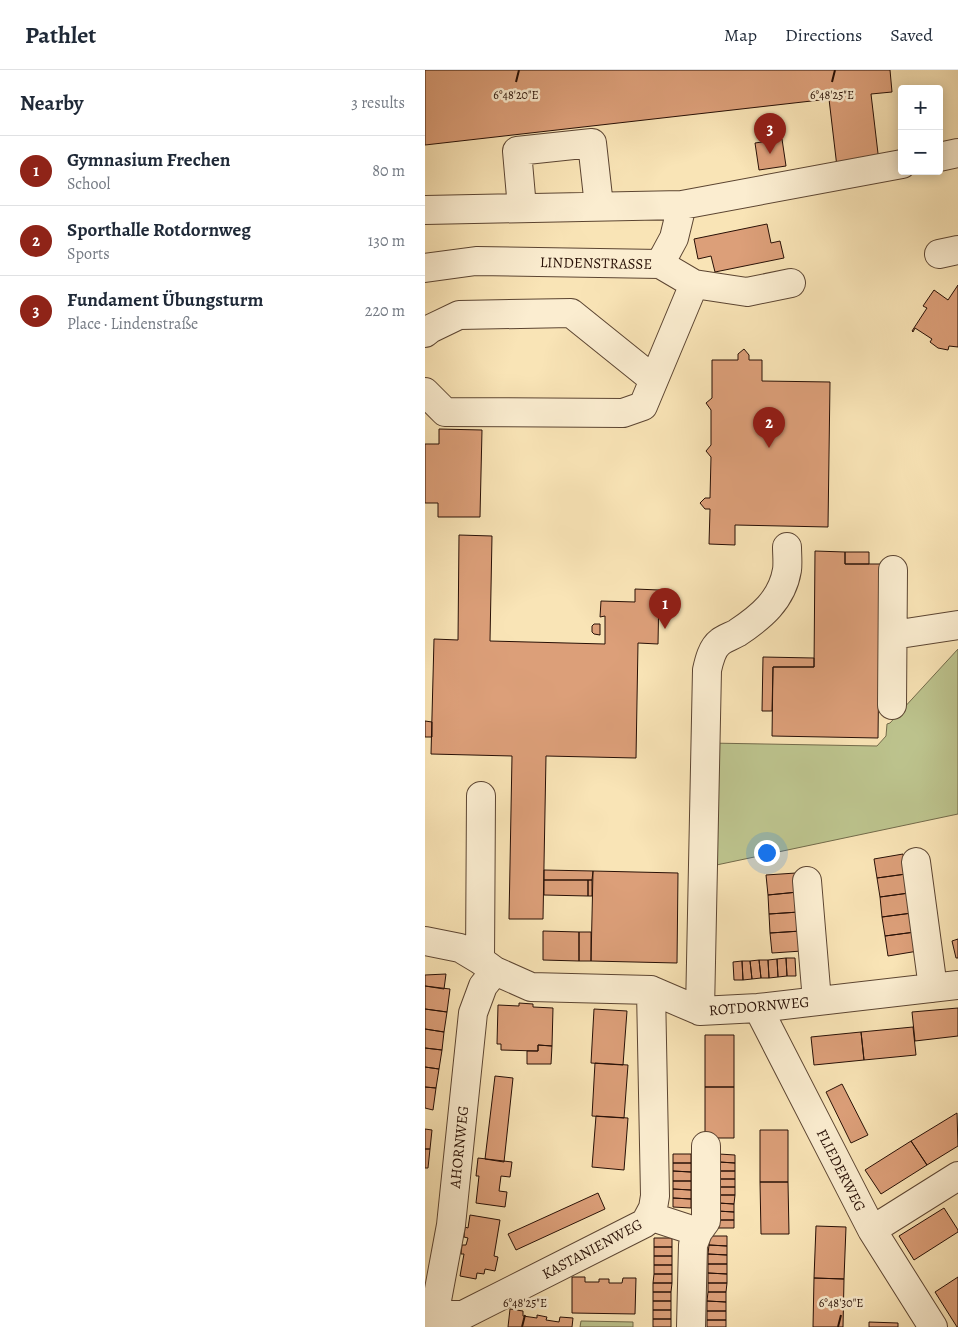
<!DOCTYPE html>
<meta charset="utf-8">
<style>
body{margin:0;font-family:Alegreya,serif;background:#f6f6f7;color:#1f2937}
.controls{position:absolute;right:15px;top:15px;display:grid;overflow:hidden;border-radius:5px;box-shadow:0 2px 12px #0003}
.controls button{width:45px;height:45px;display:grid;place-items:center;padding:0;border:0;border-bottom:1px solid #e0e1e3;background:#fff;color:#1f2937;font:25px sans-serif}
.you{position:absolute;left:341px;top:782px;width:18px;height:18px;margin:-12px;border:4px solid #fff;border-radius:50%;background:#1a73e8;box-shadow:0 0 0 8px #1a73e833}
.badge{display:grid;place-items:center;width:32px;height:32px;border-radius:50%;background:#8f2418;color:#fff;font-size:16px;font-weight:700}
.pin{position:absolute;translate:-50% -41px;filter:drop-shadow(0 1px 2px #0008)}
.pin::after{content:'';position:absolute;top:26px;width:18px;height:15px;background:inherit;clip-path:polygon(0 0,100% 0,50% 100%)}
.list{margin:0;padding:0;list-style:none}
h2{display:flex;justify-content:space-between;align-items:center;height:65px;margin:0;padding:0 20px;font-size:21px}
h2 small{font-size:16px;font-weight:400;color:#747a83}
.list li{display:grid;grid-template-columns:32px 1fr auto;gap:15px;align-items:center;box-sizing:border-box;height:70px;padding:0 20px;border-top:1px solid #e0e1e3}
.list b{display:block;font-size:19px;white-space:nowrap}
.list p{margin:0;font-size:16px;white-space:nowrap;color:#747a83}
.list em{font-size:16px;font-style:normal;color:#747a83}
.map{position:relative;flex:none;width:533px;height:1257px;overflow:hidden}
header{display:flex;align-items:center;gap:30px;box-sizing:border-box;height:70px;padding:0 25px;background:#fff;border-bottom:1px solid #e0e1e3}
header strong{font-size:24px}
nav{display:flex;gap:28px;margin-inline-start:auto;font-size:18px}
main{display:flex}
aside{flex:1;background:#fff}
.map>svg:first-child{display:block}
.green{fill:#bdc48e;stroke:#726a4a}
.building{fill:#dc9f79;stroke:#281006}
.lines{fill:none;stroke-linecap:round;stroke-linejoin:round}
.minor-casing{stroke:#5c4532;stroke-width:30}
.minor{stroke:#fbedd0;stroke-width:28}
.ticks{fill:none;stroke:#281006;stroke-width:2}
.labels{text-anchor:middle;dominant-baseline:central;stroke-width:5;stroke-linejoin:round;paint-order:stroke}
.street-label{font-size:15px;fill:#281006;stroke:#fbedd0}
.ticks-label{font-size:12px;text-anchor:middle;fill:#281006;stroke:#fbedd0;stroke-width:5;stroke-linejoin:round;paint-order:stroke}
</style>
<header>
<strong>Pathlet</strong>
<nav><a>Map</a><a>Directions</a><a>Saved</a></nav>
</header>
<main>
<aside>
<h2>Nearby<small>3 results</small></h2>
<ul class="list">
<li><span class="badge">1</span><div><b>Gymnasium Frechen</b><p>School</p></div><em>80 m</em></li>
<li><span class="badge">2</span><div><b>Sporthalle Rotdornweg</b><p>Sports</p></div><em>130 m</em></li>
<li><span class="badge">3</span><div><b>Fundament Übungsturm</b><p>Place · Lindenstraße</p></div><em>220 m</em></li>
</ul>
</aside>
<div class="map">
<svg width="533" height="1257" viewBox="0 0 533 1257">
<rect width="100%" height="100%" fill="#f9e4b6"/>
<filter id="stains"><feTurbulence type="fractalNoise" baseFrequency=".004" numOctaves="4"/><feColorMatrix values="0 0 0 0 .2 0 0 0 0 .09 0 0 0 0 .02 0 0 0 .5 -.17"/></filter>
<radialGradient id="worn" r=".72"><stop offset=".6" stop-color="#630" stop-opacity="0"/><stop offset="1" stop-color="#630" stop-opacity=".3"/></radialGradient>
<path class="green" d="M533,579v165l-251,53 1,-124 169,3 9,-10 1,-12 3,-1z
M156,1251l52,1v5h-53z"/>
<path class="building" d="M0,0h465l2,22 -21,2 8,68 -42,5 -8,-68 -404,46z
M357,69l4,27 -27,4 -4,-27z
M342,154l4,19 9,-2 4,17 -69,14 -4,-16 -13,3 -4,-20z
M533,215v62l-9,-1 -1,4 -10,-2 -8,-6 2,-3 -17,-11 -2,4 -1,-1 15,-23 -4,-2 11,-16 14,10z
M319,279l5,6v5h13v21l68,1 -2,145 -93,-2v20l-26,-1 1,-35h-5l-5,-6 5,-5h5l1,-41 -5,-6 5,-6v-35l-5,-7 6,-5v-38h26v-6z
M14,359l43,1 -2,87h-42v-14h-13v-59h14z
M34,465l33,1 -2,105 115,3v-28l-5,1 1,-16 34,1v-13l24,1 -1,54 -20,-1 -2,115 -90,-2 -3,163h-34l3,-163 -81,-2 3,-115 24,1z
M390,481l30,1v12h35l-2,174 -106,-2 1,-69h41z
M420,482h24v12h-24z
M169,554h6v11l-6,-1 -2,-2v-6z
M338,587l51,1v9h-41l-1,44h-10z
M0,651l7,1v15h-7z
M478,784l3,20 -29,4 -3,-19z
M119,800l49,1 -1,9h-48z
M168,801l85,2 -1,90 -86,-2z
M371,803l2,19 -30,3 -2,-20z
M481,804l3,19 -29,4 -3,-19z
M119,810h44v16l-44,-1z
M163,810h4v16h-4z
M373,822l1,20 -30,2 -1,-19z
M484,823l3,20 -30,4 -2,-20z
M374,842l2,19 -31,2 -1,-19z
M487,843l3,19 -30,4 -3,-19z
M118,861l36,1v29l-36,-1z
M376,861l1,20 -30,2 -2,-20z
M154,862h12v29h-12z
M490,862l3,19 -30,5 -3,-20z
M533,869v19h-2l-4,-17z
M361,888h9l1,18h-9z
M361,888l1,18 -9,1 -1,-18z
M352,889l1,18 -9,1 -1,-18z
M334,890h9l1,18h-8z
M334,890l2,18 -9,1 -2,-18z
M317,891l1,19h-9l-1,-18z
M317,891h8l2,18 -9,1z
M21,904l-2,15 -19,-3v-11z
M0,916l25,3 -3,23 -22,-3z
M94,933l14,1v3l20,1 -1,38 -14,-1v6l-37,-1v-6h-4l1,-39 21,1z
M533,938v28l-43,5 -3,-29z
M0,939l22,3 -3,20 -19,-3z
M169,939l33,2 -4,54 -32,-2z
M488,957l3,28 -52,5 -3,-28z
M0,959l19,3 -2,18 -17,-2z
M436,962l3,28 -50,5 -3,-28z
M280,965h29v52h-29z
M113,975l14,1 -1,18h-24v-13h11z
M0,978l17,2 -3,19 -14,-2z
M170,993l33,2 -4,53 -32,-2z
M0,997l14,2 -3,19 -11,-1z
M70,1006l18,2 -9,84 -19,-3z
M417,1014l26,51 -17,8 -25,-51z
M0,1017l11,1 -3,22 -8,-2z
M280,1017h29v51h-29z
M532,1043l1,33 -31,19 -16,-24z
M171,1046l32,2 -4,52 -32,-3z
M0,1059l7,1 -2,19h-5z
M335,1060h28v52h-28z
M486,1071l16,24 -46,29 -16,-24z
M0,1079h5l-2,19h-3z
M248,1084h18v9h-18z
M294,1084l16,1v8l-16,-1z
M53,1088l34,4 -2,15 -9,-1 -2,15 8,1 -2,15 -29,-4 3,-27h-3z
M294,1092l16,1v8h-16z
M248,1093h18v9l-18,-1z
M248,1101l18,1v9h-18z
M294,1101h16v8h-17z
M293,1109h17v8h-17z
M248,1111h18v9l-18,-1z
M335,1112h28l1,52h-28z
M293,1117h17v8h-17z
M248,1119l18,1v9l-18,-1z
M173,1123l7,16 -89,41 -8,-16z
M293,1125h17l-1,9 -16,-1z
M248,1128l18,1v9l-18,-1z
M293,1133l16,1v8l-17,-1z
M519,1138l14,22v2l-44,28 -15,-24z
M292,1141l17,1v8h-17z
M45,1145l30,5 -6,36 4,1 -3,14 -10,-2 -1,5 -7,-1 -1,6 -16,-3 4,-22h-3l1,-9h4l2,-7 -4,-1 1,-10 3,1z
M292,1150h17v8h-17z
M391,1156l30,1 -2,52 -30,-1z
M284,1166h18v10l-18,-1z
M229,1168h18v9h-18z
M284,1175l18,1v9l-19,-1z
M229,1177h18v9h-18z
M283,1184l19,1v9h-19z
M229,1186h18v9h-18z
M283,1194h19v10l-19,-1z
M229,1195h18v9h-18z
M283,1203l19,1v9h-19z
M229,1204h18v9h-19z
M147,1207h13v5h14v-3h10v4h13l1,-5h13l-1,36 -63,-1z
M533,1207v50h-1l-22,-35z
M389,1208l30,1 -1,48h-30z
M228,1213h19l-1,9h-18z
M283,1213h19l-1,9h-18z
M228,1222h18v9h-18z
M283,1222h18v10l-19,-1z
M228,1231h18v9h-18z
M282,1231l19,1v9h-19z
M85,1239l13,2v5l14,2v-3l10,2 -1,3 13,2 1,-5 13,1 -1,9h-64z
M228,1240h18v9h-18z
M282,1241h19v9h-19z
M228,1249h18v8h-18z
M282,1250h19v7h-19z
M444,1252l29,1v4h-29z"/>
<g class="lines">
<defs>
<path id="minor" d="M514,87l19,-4
M97,138l-5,-57 75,-8 7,63
M0,140l257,-5 220,-41
M514,184l19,-4
M235,194l14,-26 8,-33
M0,198l51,-7 184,3 34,20 53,8 44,-9
M0,263l5,-4 29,-14 112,-2 82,66
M0,322l20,20 178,1 20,-7 51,-122
M468,565l65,-10
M467,635l1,-135
M491,792l17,126
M382,811l10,120
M0,871l35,7 20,12 15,11 36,16 120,3 49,21 58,-3 200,-23
M55,890l1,-164
M333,938l114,222 61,97
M275,941l7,-341c2,-9 5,-22 13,-28 5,-4 12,-6 17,-9 24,-16 45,-33 50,-63 1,-7 0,-16 0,-23
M224,1146l49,16
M447,1160l86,-54
M10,1244l28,1 182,-92 8,-15 2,-12 -4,-206
M7,1257l19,-102 22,-212 10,-27 12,-15
M266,1257l2,-82 5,-13 8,-11v-75"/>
</defs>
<use href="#minor" class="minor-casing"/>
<use href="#minor" class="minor"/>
</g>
<path class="ticks" d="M91,12l3,-12M407,12l3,-12M97,1257l3,-12M413,1257l3,-12"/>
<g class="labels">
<g class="street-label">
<text transform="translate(171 193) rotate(1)">LINDENSTRASSE</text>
<text transform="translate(334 936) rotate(-5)">ROTDORNWEG</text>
<text transform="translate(34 1077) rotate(-84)">AHORNWEG</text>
<text transform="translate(416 1100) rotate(63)">FLIEDERWEG</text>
<text transform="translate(167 1179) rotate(-28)">KASTANIENWEG</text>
</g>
</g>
<g class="ticks-label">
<text x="91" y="29">6°48'20"E</text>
<text x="407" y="29">6°48'25"E</text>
<text x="100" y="1237">6°48'25"E</text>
<text x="416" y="1237">6°48'30"E</text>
</g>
<rect width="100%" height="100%" filter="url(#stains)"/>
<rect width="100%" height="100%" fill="url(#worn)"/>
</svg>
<div class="controls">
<button>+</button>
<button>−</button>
</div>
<div class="you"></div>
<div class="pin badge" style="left:240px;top:559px">1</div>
<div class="pin badge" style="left:344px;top:378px">2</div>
<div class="pin badge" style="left:345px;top:84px">3</div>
</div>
</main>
